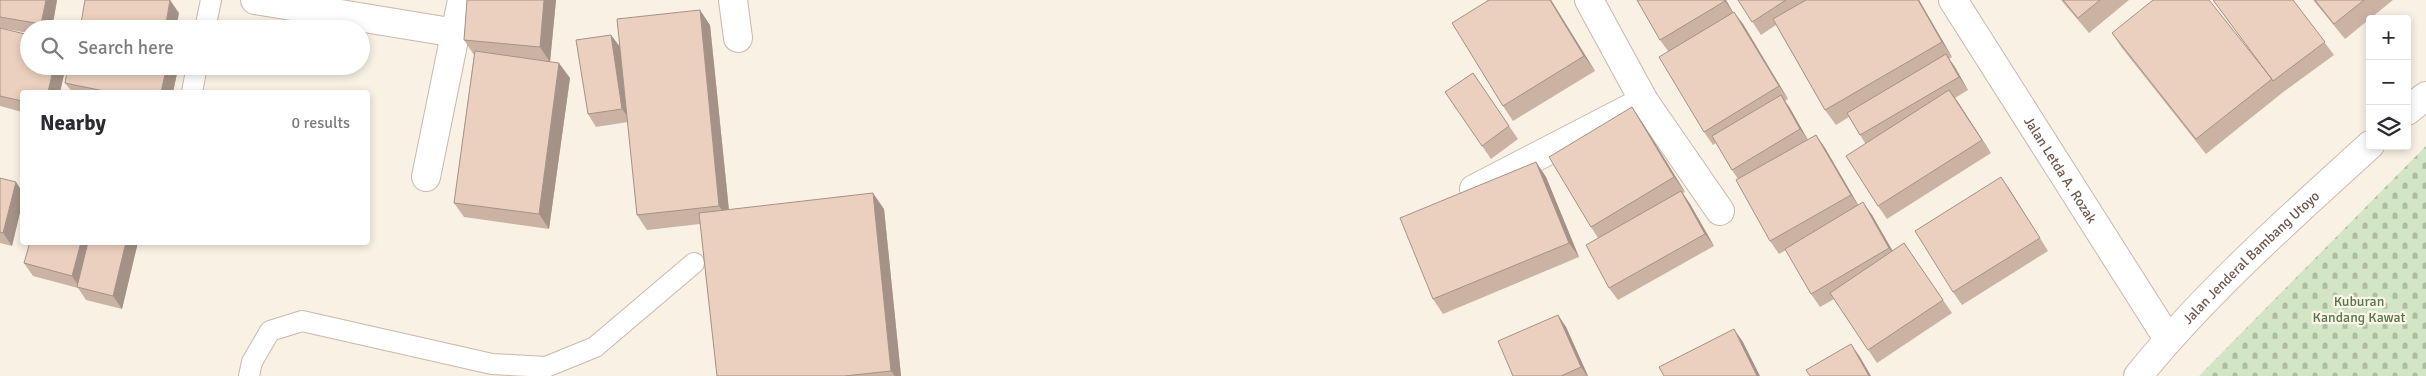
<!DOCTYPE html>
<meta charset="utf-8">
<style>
body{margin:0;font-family:Signika,sans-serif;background:#f2f2f3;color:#2b2b33}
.controls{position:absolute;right:15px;top:15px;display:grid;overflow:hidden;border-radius:5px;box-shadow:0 2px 8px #0003}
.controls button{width:45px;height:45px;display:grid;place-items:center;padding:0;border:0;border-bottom:1px solid #e1e1e2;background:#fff;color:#2b2b33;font:25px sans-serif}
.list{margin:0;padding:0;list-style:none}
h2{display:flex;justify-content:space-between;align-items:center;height:65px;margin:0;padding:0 20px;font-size:21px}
h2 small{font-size:16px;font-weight:400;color:#7c7c81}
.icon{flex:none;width:28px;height:28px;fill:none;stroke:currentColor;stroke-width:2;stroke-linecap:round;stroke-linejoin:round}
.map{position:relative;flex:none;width:2426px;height:376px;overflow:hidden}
.search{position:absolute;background:#fff;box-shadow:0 2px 8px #0003;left:20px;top:20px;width:350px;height:55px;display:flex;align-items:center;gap:12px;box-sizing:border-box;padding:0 18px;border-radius:28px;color:#7c7c81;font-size:19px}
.panel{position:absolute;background:#fff;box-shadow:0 2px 8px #0003;left:20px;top:90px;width:350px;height:155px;border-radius:5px}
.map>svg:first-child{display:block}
.cemetery{fill:url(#cemetery-stones)}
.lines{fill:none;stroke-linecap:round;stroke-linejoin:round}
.lane-casing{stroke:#c9b8ac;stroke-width:22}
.street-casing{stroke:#c9b8ac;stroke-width:30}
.secondary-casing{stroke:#cebaac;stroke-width:30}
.lane{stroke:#fff;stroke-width:20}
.street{stroke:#fff;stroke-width:28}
.secondary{stroke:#fff;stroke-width:28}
.wall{fill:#cbb3a4}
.shaded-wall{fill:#a59286}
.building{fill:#ecd0bf;stroke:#a59286}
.labels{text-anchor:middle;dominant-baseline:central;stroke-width:4.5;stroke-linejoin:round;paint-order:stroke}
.street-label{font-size:14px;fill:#6f584d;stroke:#fdf5e9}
.park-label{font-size:14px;fill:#577949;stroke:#fdf5e9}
</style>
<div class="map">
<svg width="2426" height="376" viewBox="0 0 2426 376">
<defs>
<pattern id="cemetery-stones" width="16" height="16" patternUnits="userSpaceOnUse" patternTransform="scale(1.25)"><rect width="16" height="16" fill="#d2e5c4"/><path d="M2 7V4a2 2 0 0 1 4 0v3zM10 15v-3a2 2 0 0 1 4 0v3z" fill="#afbca1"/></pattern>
</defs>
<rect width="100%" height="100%" fill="#f9f1e4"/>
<path class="cemetery" d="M2426,146v230h-227z"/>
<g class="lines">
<defs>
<path id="lane" d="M205,29l6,-29
M192,92l5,-26
M249,376l3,-14 18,-31 32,-10 190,43 54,3 49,-20 99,-84"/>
<g id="street">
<path d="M255,0l201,33"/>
<path d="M733,0l5,38"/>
<path d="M1589,0l55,101 76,110"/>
<path id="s1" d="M1953,0l215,339"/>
<path d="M426,177l36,-177"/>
<path d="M1474,189l170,-88"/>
</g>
<g id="secondary">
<path d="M2407,111l19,-15"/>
<path id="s2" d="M2138,376c69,-85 151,-157 232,-231"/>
</g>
</defs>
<use href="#lane" class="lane-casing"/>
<use href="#street" class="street-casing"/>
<use href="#secondary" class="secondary-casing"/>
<use href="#lane" class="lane"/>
<use href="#street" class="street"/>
<use href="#secondary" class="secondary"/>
</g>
<path class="wall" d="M0,0h57l-5,29h-23v4l-29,-5z
M467,0h89l-6,62 20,16 -21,151 -85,-12 -10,-14 20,-148 -10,-15z
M1487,0h64l44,71 -82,50 -10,-15z
M1637,0h89l7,12 10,12 45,75 -3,2 23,39 8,-5 9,13 33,57 14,10 21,36 11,-8 48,70 -75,50 -43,-64 -14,8 -9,-13 -25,-44 -7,4 -9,-13 -32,-62 -6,-9 -16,-27 -3,2 -9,-13 -36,-81 -8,-11z
M1738,0h181l33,57 -3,2 19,31 -13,8 36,55 -104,66 -9,-13 -13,-63 -16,-26 -13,8 -11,-15 -49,-85 -15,10z
M2061,0h68l-40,33z
M2213,0h80l41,55 -52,38 -76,61 -84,-106 -10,-15 149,32z
M2313,0h80l-48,39z
M710,25l19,185 155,-1 17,167h-184l-17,-152 -53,6 -10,-15 -9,-93 -32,5 -8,-13 23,-79 9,12 2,13z
M0,28l29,38h37l-6,26h-38v20l-22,-6z
M178,69l-5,23h-101l-7,-9z
M1473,73l45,66 -27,20 -46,-67z
M1632,107l10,15 43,70 -2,1 7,11 24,42 -96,54 -9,-12 -11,-50 -7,-11z
M1536,162l10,15 33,80 -136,57 -10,-15z
M0,178l22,13v13l-10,42 -12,-3z
M2010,190l38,61 -86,54 -9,-13z
M138,242l-16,67 -36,-9 -8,-12 -45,-12 -9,-13z
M1558,315l8,12 22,49h-75z"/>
<path class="shaded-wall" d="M46,0h11l-5,29h-8l-3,-5z
M170,0l9,13 -3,16h-11z
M544,0h12l-6,62 -10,-15z
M1550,0h1l44,71 -11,-15z
M1724,0h2l9,16 -10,-15z
M1918,0h1l33,57 -10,-15z
M700,10l10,15 20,196 -11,-15z
M1734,12l9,12 45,75 -9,-13z
M611,35l9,12 11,74 -9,-12z
M1946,54l9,13 13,23 -9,-13z
M559,63l11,15 -21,151 -10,-15z
M54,66h12l-6,26h-12z
M167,66h9l2,3 -5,23h-12z
M1949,90l9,12 33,51 -9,-13z
M1781,95l9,13 19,34 -9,-13z
M1632,107l10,15 43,70 -11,-15z
M1816,135l9,13 35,60 -9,-13z
M1536,162l10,15 33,80 -10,-14z
M2001,177l9,13 38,61 -8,-13z
M16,182l6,9v13l-10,42 -9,-13z
M1681,191l9,13 24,42 -9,-12z
M873,193l11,16 17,167h-6l-4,-5z
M1863,202l9,13 26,46 -9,-13z
M81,242h12l-13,46 -8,-12z
M126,242h12l-16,67 -9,-13z
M1558,315l8,12 22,49h-1l-6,-9z
M1734,329l9,13 17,34h-3z
M1851,344l9,13 11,19h-2z"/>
<path class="building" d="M0,0h46l-5,24 -41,-7z
M85,0h85l-5,29h-85z
M467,0h77l-4,47 -76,-7z
M1489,0h61l34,56 -81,50 -51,-83z
M1637,0h87l1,1 -65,39z
M1738,0h48l-34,22z
M1806,0h112l24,42 -117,68 -52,-91z
M2063,0h37l-22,18z
M2153,0h56l63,79 -76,60 -84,-106z
M2213,0h80l32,42 -52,39z
M2315,0h49l-30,24z
M700,10l19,196 -82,9 -20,-196z
M1734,12l45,74 -75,46 -45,-75z
M0,28l29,7v31h25l-6,26h-26v9l-22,-5z
M611,35l11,74 -34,5 -12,-74z
M475,51l84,12 -20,151 -85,-11z
M1946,54l13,23 -99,58 -13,-22z
M68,66h99l-6,26h-52l-44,-9z
M1473,73l36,53 -27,20 -37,-54z
M1949,90l33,50 -104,66 -32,-50z
M1781,95l19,34 -68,41 -20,-34z
M1632,107l42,70 -83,50 -42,-70z
M1816,135l35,60 -81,46 -34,-61z
M1536,162l33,81 -136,56 -33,-81z
M2001,177l39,61 -87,54 -38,-61z
M0,178l16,4 -13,51 -3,-1z
M1681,191l24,43 -96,54 -23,-43z
M873,193l18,178 -47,5h-127l-18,-163z
M1863,202l26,46 -78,46 -26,-45z
M30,242h51l-9,34 -48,-13z
M88,242h38l-13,54 -36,-9z
M1904,243l39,57 -75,50 -38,-57z
M1558,315l23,52 -20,9h-48l-15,-35z
M1734,329l23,47h-93l-5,-9z
M1851,344l18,32h-59l-4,-6z"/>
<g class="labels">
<g class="street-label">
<text stroke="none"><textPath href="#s1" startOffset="201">Jalan Letda A. Rozak</textPath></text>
<text stroke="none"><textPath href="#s2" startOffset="164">Jalan Jenderal Bambang Utoyo</textPath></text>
</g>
<g class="park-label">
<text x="2359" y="301">Kuburan<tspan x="2359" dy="16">Kandang Kawat</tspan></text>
</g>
</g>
</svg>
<div class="controls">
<button>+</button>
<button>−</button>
<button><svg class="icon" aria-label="layers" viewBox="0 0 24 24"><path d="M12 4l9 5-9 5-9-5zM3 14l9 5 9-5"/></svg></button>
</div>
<div class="search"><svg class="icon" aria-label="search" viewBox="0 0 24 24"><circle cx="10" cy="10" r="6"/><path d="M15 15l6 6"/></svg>Search here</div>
<section class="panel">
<h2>Nearby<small>0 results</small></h2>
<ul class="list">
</ul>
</section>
</div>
